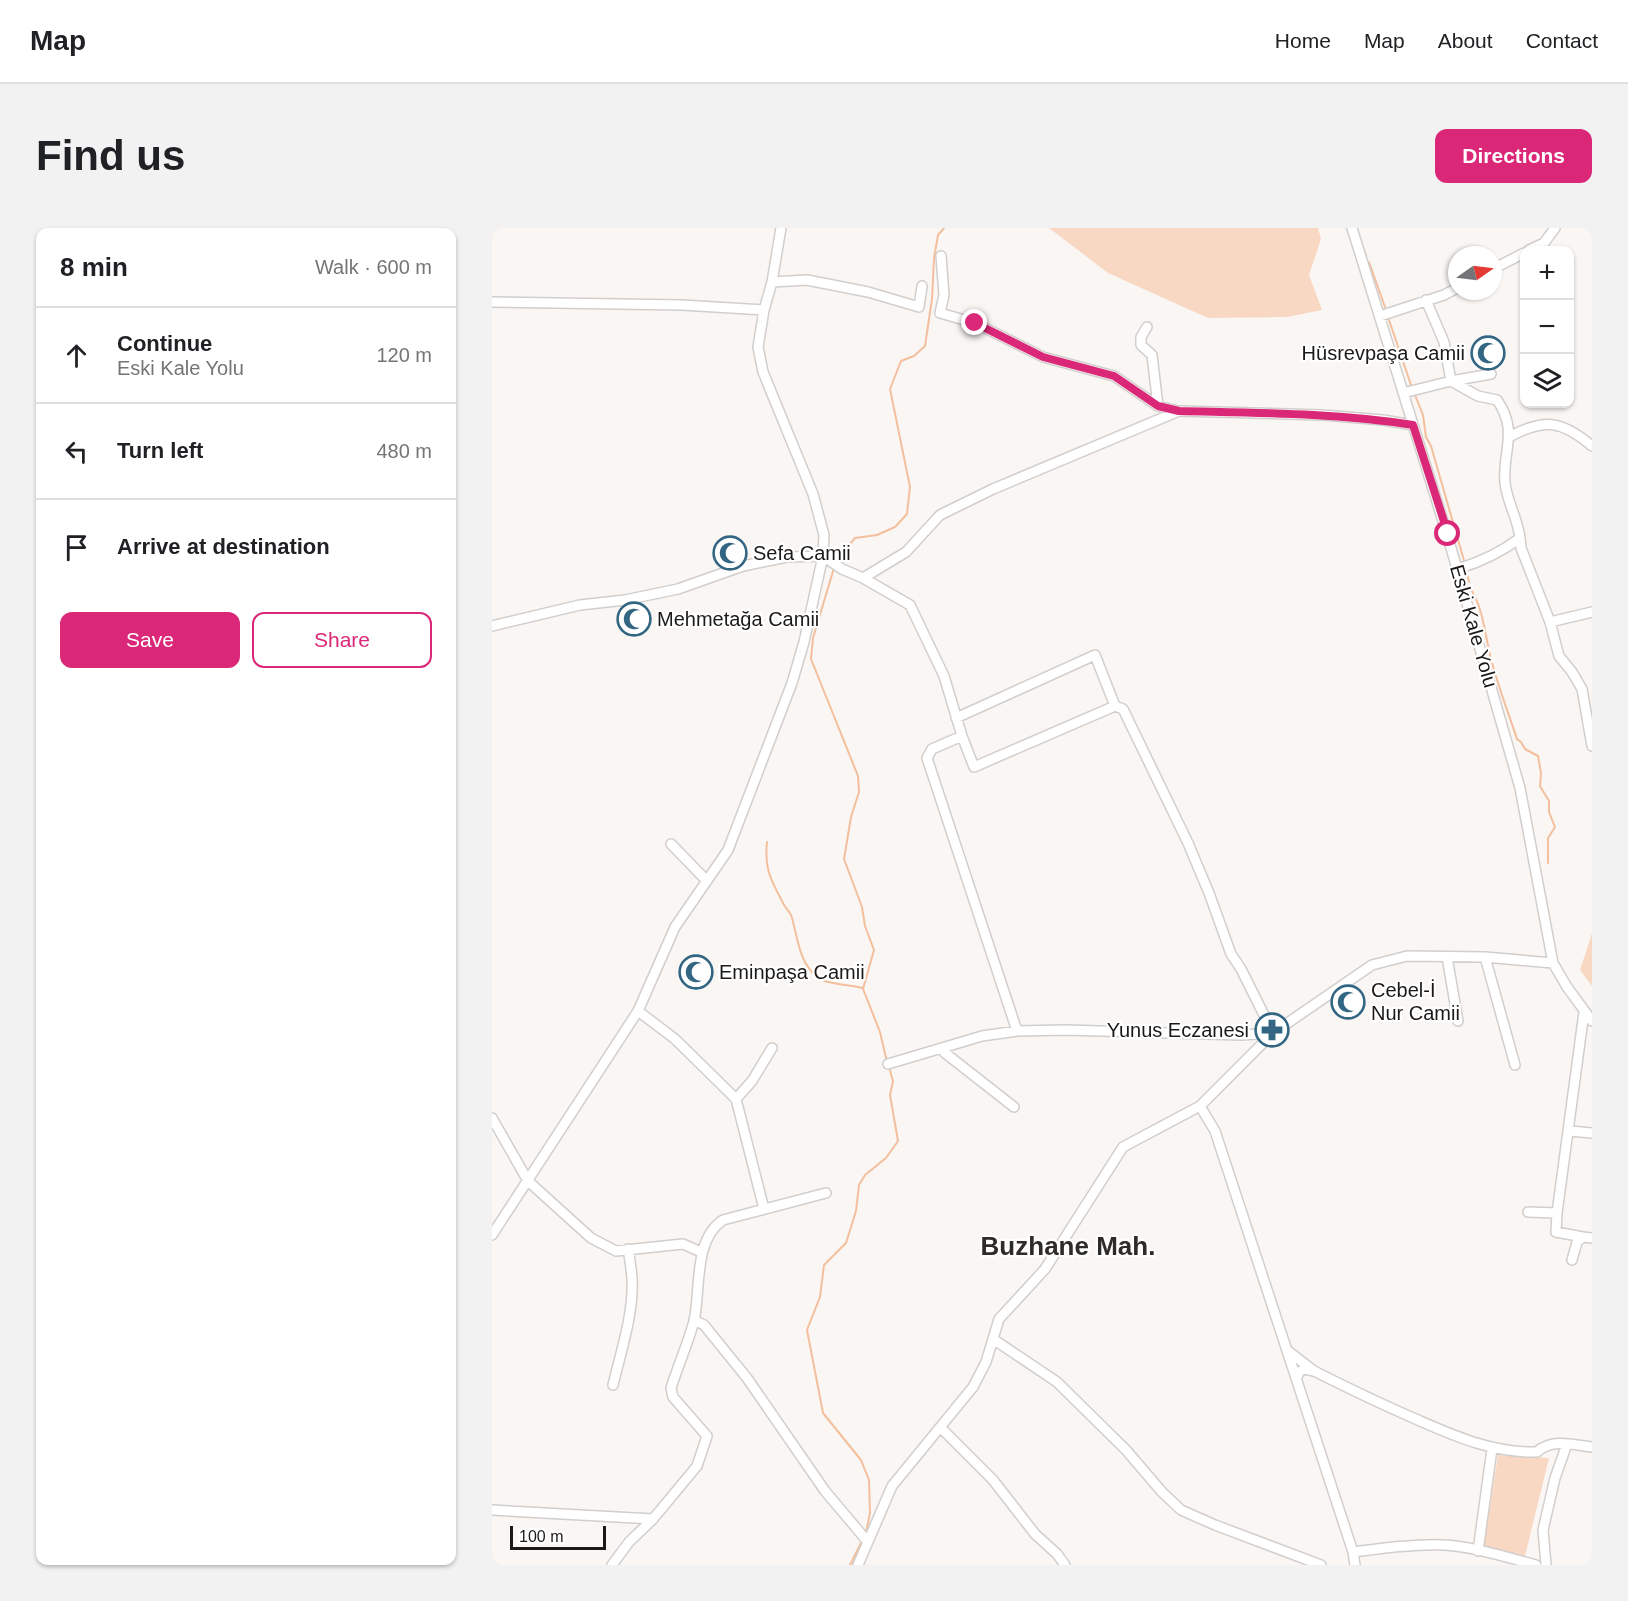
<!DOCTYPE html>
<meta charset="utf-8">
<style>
body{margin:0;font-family:Arial,sans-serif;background:#f2f2f2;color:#202124}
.controls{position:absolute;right:18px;top:18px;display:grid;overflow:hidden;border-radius:12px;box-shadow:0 2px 4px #0004}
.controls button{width:54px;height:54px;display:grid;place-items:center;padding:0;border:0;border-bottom:2px solid #e0e0e0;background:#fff;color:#202124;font:30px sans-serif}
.compass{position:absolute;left:956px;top:18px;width:54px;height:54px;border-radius:50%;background:#fff;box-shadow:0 2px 4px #0004;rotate:76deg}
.scale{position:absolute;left:18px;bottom:15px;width:96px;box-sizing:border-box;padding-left:6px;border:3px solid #1b1a19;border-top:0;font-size:16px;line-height:21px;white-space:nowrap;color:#1b1a19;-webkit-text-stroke:4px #fff;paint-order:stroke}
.stop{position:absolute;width:18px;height:18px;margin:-14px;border:4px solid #db2777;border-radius:50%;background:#fff}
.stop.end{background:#db2777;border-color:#fff;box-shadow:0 2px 6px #0008}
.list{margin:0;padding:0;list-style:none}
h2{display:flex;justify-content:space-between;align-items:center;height:78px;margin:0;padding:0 24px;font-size:26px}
h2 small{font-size:20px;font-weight:400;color:#757577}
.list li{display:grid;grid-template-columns:39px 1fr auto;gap:18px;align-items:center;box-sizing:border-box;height:96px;padding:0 24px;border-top:2px solid #e0e0e0}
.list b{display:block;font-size:22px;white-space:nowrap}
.list p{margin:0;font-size:20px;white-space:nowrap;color:#757577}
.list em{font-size:20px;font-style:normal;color:#757577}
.actions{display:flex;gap:12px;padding:18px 24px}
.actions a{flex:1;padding:14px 0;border:2px solid #db2777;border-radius:12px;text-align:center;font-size:21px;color:#db2777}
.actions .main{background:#db2777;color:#fff}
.icon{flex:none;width:33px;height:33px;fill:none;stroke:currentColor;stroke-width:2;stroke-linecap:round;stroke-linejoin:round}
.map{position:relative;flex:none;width:1100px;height:1337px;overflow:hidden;border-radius:12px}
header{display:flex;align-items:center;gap:36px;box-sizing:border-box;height:84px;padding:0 30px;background:#fff;border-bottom:2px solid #e0e0e0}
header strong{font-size:28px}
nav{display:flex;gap:33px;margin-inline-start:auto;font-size:21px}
.intro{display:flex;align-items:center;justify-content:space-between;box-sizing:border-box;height:144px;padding:0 36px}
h1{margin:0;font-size:42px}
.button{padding:15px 27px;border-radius:12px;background:#db2777;color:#fff;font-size:21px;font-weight:700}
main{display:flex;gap:36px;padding:0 36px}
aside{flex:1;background:#fff;border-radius:12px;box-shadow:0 2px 4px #0004}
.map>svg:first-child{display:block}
.green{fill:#f8d8c2}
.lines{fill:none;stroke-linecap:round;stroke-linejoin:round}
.stream{stroke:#f3bf9c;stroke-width:2}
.minor-casing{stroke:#d2cecc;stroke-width:12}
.minor{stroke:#fff;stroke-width:9}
.route{stroke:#db2777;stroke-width:8}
.labels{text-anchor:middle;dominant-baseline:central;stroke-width:4.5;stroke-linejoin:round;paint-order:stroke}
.poi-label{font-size:20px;fill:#1b1a19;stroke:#fff;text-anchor:start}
.street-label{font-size:20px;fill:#1b1a19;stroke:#fff}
.district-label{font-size:26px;font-weight:bold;fill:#2e2b29;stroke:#fff}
</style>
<header>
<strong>Map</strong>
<nav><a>Home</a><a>Map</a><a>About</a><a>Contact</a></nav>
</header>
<div class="intro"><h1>Find us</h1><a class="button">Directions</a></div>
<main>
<aside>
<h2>8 min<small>Walk · 600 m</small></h2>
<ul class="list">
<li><svg class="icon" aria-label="ahead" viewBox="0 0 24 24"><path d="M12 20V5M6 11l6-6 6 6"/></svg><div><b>Continue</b><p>Eski Kale Yolu</p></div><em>120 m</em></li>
<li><svg class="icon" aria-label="left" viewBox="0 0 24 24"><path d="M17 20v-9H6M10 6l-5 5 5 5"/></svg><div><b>Turn left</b></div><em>480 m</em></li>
<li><svg class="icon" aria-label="arrive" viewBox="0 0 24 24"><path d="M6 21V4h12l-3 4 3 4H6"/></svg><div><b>Arrive at destination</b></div></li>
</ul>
<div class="actions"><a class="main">Save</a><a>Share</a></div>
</aside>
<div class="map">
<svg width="1100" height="1337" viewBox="0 0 1100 1337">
<rect width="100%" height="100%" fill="#faf6f4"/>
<path class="green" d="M557,0h269l3,11 -12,36 13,35 -35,7 -79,1 -100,-45z
M1100,705v53l-12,-16z
M1006,1227l51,3 -24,98 -39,-9 -2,-3z"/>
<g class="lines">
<path class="stream" d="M870,17l4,11
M877,34l16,45
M896,89l23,68
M923,167l8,20 3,22 5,9 34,118
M344,335l3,-6 16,-19 22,-3 18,-8 12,-13 3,-27 -20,-98 11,-28 13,-5 11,-10 7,-47 2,-41 4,-23 6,-7
M342,340l-21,70 -2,21 47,117 1,16 -8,25 -7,42 18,48 3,19 9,24 -11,39 17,43 7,30
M974,342l3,12
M980,363c12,21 13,45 19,68 7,27 17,53 26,80l4,3 4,7 13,7 3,17 -1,13 9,15v11l6,15 -7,11v25
M275,614c-3,27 4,38 16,61 2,5 8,9 9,15 6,21 7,44 25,59 10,8 32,7 45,11
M374,1305l4,-20 -1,-33 -8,-20 -38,-47 -16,-83 13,-33 4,-32 22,-22 10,-32 3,-26 6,-10 21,-17 12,-17 -8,-46 3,-14 -4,-14
M358,1337l12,-24"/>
<defs>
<path id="minor" d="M860,0l95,306 73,254 33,175 14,24 25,34
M1037,22l15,-7 11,-15
M449,28l3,39 -4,18 35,10 68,34 71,19 44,30 20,5
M1001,41l31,-16
M280,54l35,-2 61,12 51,15 3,-21
M934,72l18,42 7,39 27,15 19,4c22,31 5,52 8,83 2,19 13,36 15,55 -20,15 -39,24 -63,31
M0,74l190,3 82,5
M888,88l64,-21 13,-7
M655,99l-6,10v8l11,10 6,51
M911,165l48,-12 40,-7
M1017,209c35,-19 52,-17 83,9
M1028,310l1,10 29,74 9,34 13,16 10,17 10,57
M371,350l47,27 34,71 18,60 12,31 141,-61
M1058,394l42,-10
M0,398l88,-21 45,-5 53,-11 65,-23 44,-9 36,-1 19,13 21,9 43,-26 34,-37 53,-26 186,-78 144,4 60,5 30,5
M470,508l-30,13 -5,9 90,273
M179,616l36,37
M955,729l11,64
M993,729l30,108
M146,783l37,28 61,60 28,110
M451,820l2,5 69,54
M396,836l94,-28 35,-5 48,-1 176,5 32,-2 -32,-64 -10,-15 -22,-61 -21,-50 -65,-134 -8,-3 -20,-51 -139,63
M244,871l16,-18 20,-33
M708,878l15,25 138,421 2,13
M0,890l36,63 63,57 25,13 67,-7 18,8
M1078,903l22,2
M1036,984l29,1 -1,19 27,5
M1065,985l27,-201
M0,1007l146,-224 37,-84 53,-77 64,-167 12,-41 19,-86 1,-21 -11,-41 -50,-122 -5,-25 6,-37 8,-28 9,-54
M1080,1032l5,-18 6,-5 9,1
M202,1092l10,5 43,53 78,113 43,51
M501,1111l64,43 69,68 36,42 19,18 34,15 106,40
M796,1123l26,20 -10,-2 -5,3 -2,5
M822,1143c34,17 69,34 104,49 39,17 75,33 119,32 15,-14 36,-7 55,-5
M121,1157c8,-34 21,-72 19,-107 -1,-10 -2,-19 -4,-29
M449,1200l52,52 42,54 22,20 8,11
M0,1282l161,9
M986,1323l14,-102
M861,1324c31,-4 61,-8 92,-7 30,2 61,12 91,20
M120,1337l17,-23 24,-23 44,-53 10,-30 -34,-39 -2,-9c7,-22 17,-45 23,-67 7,-31 -1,-81 29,-101l103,-27
M366,1337l34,-79 81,-99 13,-25 13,-43 46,-50 78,-122 77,-41 73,-73 99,-68 35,-9 78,1 68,6
M1054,1337l-3,-35 12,-52 12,-34"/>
</defs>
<use href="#minor" class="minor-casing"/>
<use href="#minor" class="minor"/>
</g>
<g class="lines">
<path class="route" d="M483,95l68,34 71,19 44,30 21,5c78,2 157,2 234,14l35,109"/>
</g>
<defs>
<symbol id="mosque-ring" viewBox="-11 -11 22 22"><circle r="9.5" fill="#fff" stroke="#326682" stroke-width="1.5"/><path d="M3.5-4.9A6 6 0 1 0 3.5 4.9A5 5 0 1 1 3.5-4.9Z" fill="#326682"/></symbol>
<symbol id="pharmacy-ring" viewBox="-11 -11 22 22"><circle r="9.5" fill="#fff" stroke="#326682" stroke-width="1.5"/><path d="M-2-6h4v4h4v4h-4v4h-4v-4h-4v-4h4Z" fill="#326682"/></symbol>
</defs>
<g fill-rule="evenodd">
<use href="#mosque-ring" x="977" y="106" width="38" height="38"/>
<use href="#mosque-ring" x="219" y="306" width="38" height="38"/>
<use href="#mosque-ring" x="123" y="372" width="38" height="38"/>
<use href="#mosque-ring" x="185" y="725" width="38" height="38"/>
<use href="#mosque-ring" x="837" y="755" width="38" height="38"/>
<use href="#pharmacy-ring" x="761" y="783" width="38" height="38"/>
</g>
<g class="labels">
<g class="poi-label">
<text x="973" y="125" text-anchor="end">Hüsrevpaşa Camii</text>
<text x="261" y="325">Sefa Camii</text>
<text x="165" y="391">Mehmetağa Camii</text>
<text x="227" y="744">Eminpaşa Camii</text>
<text x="879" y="762">Cebel-İ<tspan x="879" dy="23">Nur Camii</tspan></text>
<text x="757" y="802" text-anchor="end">Yunus Eczanesi</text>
</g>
<g class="street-label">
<text transform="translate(982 398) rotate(74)">Eski Kale Yolu</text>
</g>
<g class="district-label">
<text x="576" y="1018">Buzhane Mah.</text>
</g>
</g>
</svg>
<div class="controls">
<button>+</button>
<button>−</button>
<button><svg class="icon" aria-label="layers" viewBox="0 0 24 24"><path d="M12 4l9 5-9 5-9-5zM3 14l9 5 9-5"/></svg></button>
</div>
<svg class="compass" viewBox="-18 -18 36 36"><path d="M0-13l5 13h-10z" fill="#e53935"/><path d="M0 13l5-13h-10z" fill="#757577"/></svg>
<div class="scale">100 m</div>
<div class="stop" style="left:956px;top:306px"></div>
<div class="stop end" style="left:483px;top:95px"></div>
</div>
</main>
